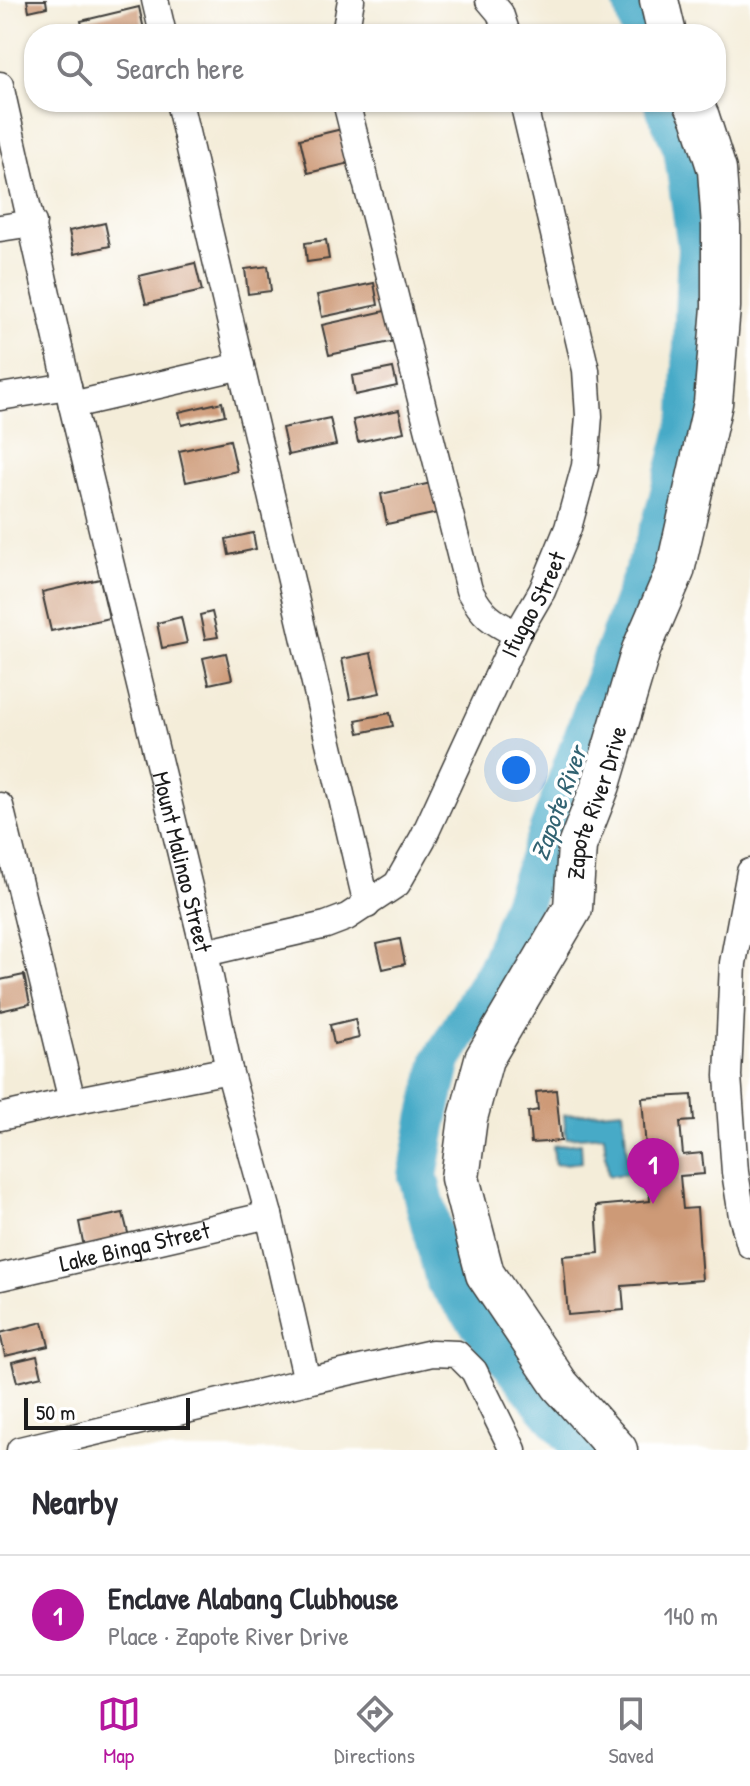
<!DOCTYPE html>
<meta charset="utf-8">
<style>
body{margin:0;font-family:"Patrick Hand",sans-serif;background:#f2f2f3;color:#2b2b33}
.scale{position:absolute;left:24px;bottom:20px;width:166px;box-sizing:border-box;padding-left:8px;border:4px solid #1c1c1c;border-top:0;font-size:22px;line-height:28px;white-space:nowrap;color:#1c1c1c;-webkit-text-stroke:6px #fff;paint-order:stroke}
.you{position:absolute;left:516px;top:770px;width:28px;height:28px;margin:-20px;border:6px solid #fff;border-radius:50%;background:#1a73e8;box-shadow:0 0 0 12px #1a73e833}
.badge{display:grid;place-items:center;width:52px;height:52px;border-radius:50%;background:#b5179e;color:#fff;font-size:26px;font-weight:700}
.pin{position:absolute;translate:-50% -66px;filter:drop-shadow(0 2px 4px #0008)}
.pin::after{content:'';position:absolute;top:42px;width:28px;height:24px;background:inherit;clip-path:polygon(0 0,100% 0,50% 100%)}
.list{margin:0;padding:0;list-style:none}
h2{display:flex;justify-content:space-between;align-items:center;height:104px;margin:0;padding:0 32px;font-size:34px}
h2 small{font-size:26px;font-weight:400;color:#7c7c81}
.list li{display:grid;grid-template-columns:52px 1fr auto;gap:24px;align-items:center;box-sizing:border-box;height:120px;padding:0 32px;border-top:2px solid #e1e1e2}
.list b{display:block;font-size:30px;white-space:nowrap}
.list p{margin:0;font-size:26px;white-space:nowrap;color:#7c7c81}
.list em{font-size:26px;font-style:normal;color:#7c7c81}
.icon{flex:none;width:44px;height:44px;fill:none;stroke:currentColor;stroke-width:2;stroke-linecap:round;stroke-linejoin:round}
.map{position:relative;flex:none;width:750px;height:1450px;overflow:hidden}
.search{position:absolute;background:#fff;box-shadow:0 2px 6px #0004;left:24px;right:24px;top:24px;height:88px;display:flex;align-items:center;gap:20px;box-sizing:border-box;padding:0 28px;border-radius:32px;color:#7c7c81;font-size:30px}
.sheet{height:224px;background:#fff}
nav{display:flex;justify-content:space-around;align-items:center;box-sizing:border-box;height:112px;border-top:2px solid #e1e1e2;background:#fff;font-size:22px;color:#7c7c81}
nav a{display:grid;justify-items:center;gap:4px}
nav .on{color:#b5179e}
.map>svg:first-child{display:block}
.water{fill:#47aac7;stroke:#326372;stroke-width:2}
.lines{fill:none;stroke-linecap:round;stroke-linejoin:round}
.river{stroke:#47aac7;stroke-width:40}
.building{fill:#cd9a77}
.street-casing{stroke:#3c3b38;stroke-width:29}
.secondary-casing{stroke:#3c3b38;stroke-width:41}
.street{stroke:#fff;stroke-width:26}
.secondary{stroke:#fff;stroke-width:38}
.labels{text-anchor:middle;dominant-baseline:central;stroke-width:7;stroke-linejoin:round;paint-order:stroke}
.street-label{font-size:24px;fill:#1c1c1c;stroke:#fff}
.water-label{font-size:26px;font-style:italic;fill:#326372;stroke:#fff}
</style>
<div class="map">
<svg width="750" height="1450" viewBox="0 0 750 1450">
<rect width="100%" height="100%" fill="#fff"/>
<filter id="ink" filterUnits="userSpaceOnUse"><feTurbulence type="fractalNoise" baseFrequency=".0125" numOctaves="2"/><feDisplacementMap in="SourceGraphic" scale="16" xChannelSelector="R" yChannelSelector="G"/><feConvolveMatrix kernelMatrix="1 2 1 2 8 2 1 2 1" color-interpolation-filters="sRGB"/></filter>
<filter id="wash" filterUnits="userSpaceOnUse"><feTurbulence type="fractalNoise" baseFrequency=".006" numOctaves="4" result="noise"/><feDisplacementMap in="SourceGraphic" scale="32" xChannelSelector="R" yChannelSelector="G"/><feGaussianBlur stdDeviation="1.8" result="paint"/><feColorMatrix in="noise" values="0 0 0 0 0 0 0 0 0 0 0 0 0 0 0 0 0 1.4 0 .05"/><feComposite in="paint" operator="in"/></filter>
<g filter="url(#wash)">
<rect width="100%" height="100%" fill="#f4edd9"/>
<path class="water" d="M623,1110l6,64 -21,2 -4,-41 -38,3 -2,-23z
M581,1143l1,19 -27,3 -2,-19z"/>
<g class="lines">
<path class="river" d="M632,0l9,34
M584,1450l-41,-47 -98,-123 -27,-104 10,-56 14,-60 58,-97 162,-440 28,-107 7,-169 -14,-98 -20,-47"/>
</g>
<g id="blocks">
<path class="building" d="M27,0h19l1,7 -18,4z
M139,7l6,27h-61l-3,-13z
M342,129l8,34 -42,10 -8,-34z
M105,223l5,23 -36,8 -5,-23z
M326,240l3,19 -22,3 -2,-19z
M195,263l7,28 -56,13 -7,-28z
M268,266l3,25 -23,3 -3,-25z
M374,283l4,22 -56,12 -5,-22z
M394,309l6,31 -71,15 -7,-30z
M393,368l4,18 -42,9 -3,-19z
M222,402l3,13 -43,10 -3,-13z
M399,410l5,22 -46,10 -5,-22z
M330,418l6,27 -48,10 -6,-27z
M230,440l7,31 -51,11 -7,-31z
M436,482l6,30 -55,12 -6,-30z
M253,533l3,16 -27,6 -3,-16z
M100,579l9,39 -58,13 -9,-39z
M212,612l6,25 -13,2 -5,-24z
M181,617l6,26 -25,5 -5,-25z
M226,653l6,26 -23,5 -6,-26z
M371,653l9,40 -30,6 -8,-40z
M390,713l3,13 -34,7 -3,-13z
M400,939l5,25 -22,5 -6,-25z
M24,975l6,29 -30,7v-31z
M355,1019l4,19 -25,6 -4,-19z
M556,1090l5,51 -30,2 -3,-31 10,-2 -2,-18z
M692,1095l2,26 -14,1 3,33 19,-2 2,21 -24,2 3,33 14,-1 5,72 -80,6 2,24 -56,5 -5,-59 36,-3 -3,-47 54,-5 -8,-103z
M123,1213l6,24 -45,10 -5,-25z
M43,1322l6,24 -44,10 -5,-23z
M37,1356l5,20 -25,6 -5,-20z"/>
</g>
</g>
<g filter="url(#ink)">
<use href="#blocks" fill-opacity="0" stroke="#3c3b38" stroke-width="2"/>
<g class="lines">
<defs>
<g id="street">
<path d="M155,0l8,34"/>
<path d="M489,0l11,13 7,21"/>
<path d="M345,34l6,-34"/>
<path id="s1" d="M0,85l72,320 133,548 24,117 40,145 38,166 125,-28 25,1 17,17 39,79"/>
<path d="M179,102l188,803"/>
<path d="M346,102l123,488c14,26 22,31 48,44"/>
<path d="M0,228l33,-5"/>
<path d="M0,397l68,-11"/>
<path d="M72,405l169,-39"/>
<path d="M0,806l72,295"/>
<path d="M750,872l-17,91 -5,113 7,96 7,44 8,29"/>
<path id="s2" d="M205,953l121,-28 21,-8 50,-33 26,-46 94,-204 25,-43 26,-63 17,-62 4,-50 -3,-46 -63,-268"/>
<path d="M0,1117l72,-16 157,-31"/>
<path id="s3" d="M0,1277l269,-62"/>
<path d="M20,1450l287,-69"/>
</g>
<g id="secondary">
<path d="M659,0l8,34"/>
<path id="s4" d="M618,1450l-58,-65 -75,-111 -25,-96 8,-60 16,-59 89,-151 4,-62 24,-61 40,-135 34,-79 38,-168 8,-96v-81l-4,-56 -17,-53 -7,-15"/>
</g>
</defs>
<use href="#street" class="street-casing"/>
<use href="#secondary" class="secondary-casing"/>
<use href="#street" class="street"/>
<use href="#secondary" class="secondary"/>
</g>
</g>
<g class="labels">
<g class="street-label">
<text stroke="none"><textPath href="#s2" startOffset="518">Ifugao Street</textPath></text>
<text stroke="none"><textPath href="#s4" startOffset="726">Zapote River Drive</textPath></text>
<text stroke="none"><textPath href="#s1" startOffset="798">Mount Malinao Street</textPath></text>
<text stroke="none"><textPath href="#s3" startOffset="138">Lake Binga Street</textPath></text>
</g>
<g class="water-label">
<text transform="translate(558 803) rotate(-70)">Zapote River</text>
</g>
</g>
</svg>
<div class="scale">50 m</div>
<div class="you"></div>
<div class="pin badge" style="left:653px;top:1204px">1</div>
<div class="search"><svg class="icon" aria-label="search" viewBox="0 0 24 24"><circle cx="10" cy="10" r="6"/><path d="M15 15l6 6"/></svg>Search here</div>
</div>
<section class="sheet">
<h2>Nearby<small></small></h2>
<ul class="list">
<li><span class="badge">1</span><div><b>Enclave Alabang Clubhouse</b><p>Place · Zapote River Drive</p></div><em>140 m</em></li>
</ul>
</section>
<nav>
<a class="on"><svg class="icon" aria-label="map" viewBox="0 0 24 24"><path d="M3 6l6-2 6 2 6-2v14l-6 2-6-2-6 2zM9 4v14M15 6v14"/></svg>Map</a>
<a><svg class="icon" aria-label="directions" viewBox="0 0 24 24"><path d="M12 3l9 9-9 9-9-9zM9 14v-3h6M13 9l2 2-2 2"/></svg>Directions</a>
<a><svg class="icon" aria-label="saved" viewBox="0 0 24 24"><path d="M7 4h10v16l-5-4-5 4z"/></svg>Saved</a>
</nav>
